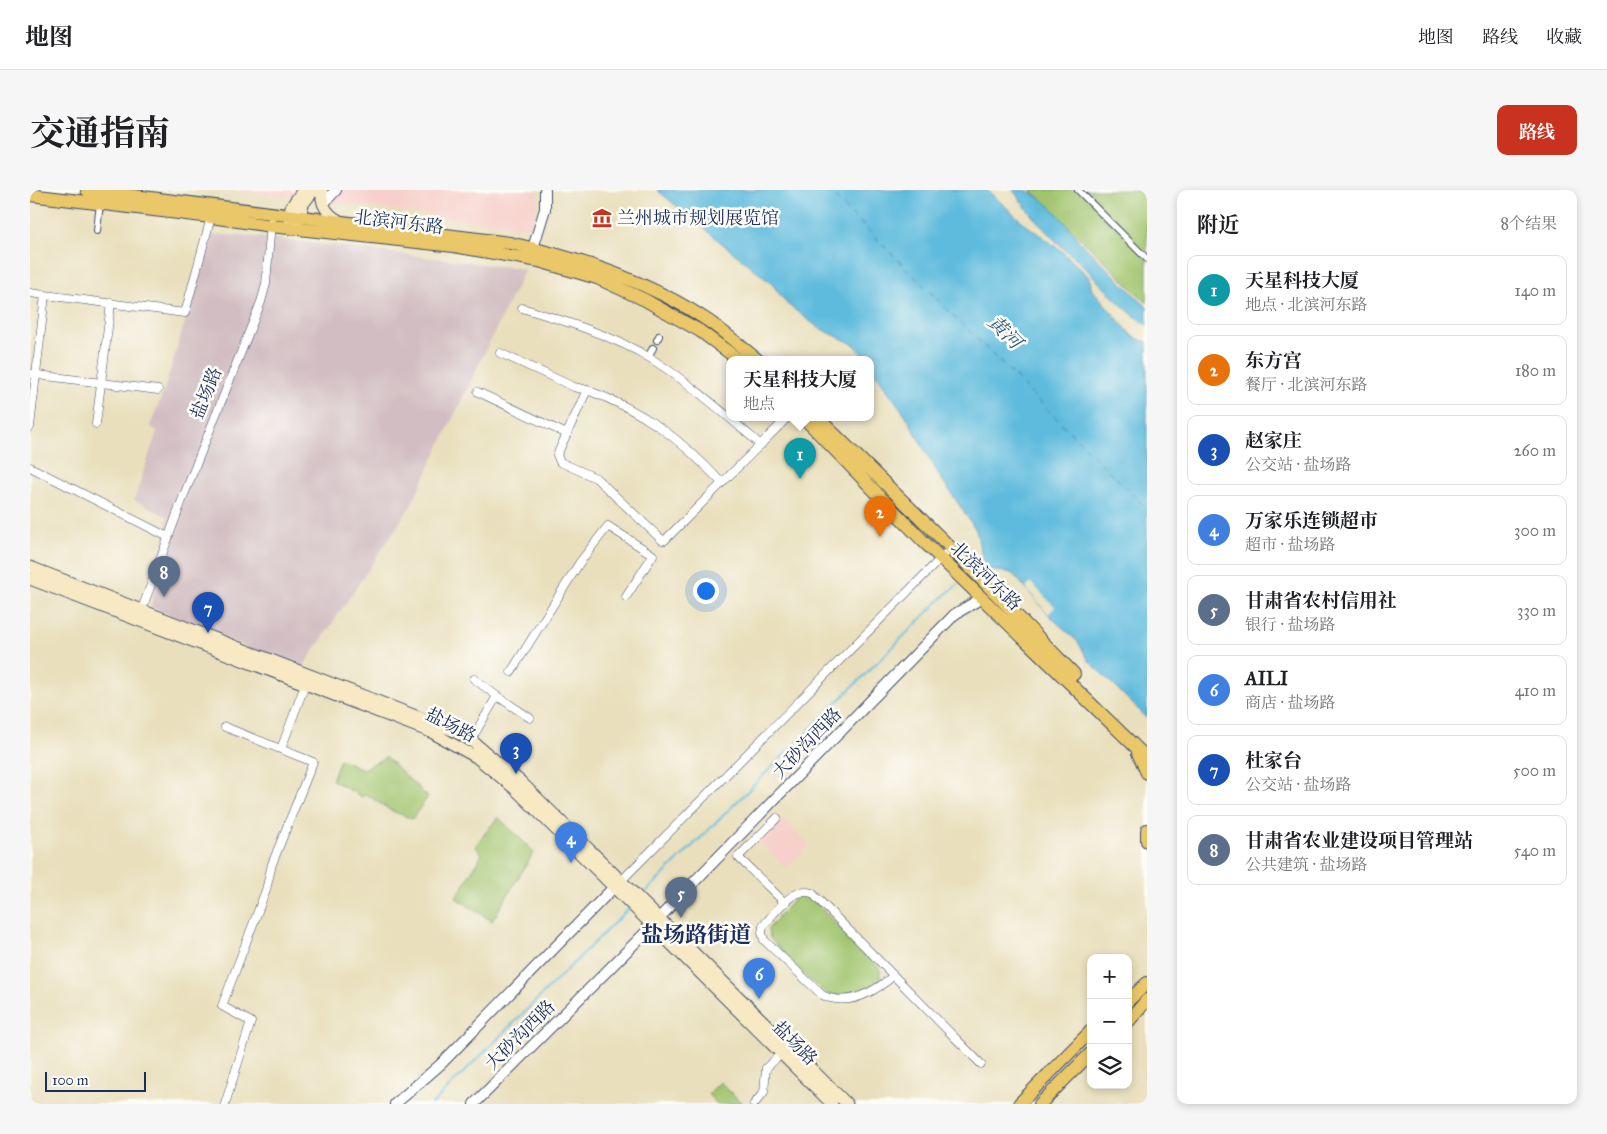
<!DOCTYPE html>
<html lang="zh">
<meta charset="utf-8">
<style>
body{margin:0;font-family:"IM FELL Great Primer","Noto Serif SC",serif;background:#f6f6f6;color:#202124}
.controls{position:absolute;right:15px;bottom:15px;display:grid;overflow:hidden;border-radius:10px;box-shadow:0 2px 8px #0003}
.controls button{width:45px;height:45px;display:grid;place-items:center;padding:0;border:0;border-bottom:1px solid #e0e0e0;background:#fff;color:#202124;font:25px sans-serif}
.scale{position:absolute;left:15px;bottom:12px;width:101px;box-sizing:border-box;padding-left:5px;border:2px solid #1b2f5e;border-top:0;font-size:14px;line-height:18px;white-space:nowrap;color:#1b2f5e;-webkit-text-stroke:4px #fdfcf7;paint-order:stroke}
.you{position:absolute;left:675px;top:400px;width:18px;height:18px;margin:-12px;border:4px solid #fff;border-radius:50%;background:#1a73e8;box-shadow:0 0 0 8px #1a73e833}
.badge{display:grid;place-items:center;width:32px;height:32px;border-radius:50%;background:#c8321e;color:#fff;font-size:16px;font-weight:700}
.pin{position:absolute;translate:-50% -41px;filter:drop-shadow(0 1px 2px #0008)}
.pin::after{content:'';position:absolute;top:26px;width:18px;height:15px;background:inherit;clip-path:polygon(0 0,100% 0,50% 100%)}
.popup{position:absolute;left:696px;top:166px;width:148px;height:65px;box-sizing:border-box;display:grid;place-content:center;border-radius:10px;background:#fff;filter:drop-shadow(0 1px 4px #0005);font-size:16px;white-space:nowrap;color:#757577}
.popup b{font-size:19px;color:#202124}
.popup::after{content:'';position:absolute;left:50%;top:100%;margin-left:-10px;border:10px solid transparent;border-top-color:#fff}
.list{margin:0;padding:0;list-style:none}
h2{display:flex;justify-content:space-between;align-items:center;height:65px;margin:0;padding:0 20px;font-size:21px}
h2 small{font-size:16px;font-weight:400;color:#757577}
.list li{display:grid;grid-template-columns:32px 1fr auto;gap:15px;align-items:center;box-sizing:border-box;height:70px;margin:0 10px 10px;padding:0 10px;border:1px solid #e0e0e0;border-radius:10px}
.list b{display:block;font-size:19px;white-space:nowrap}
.list p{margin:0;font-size:16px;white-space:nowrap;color:#757577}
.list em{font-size:16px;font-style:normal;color:#757577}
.icon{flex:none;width:28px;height:28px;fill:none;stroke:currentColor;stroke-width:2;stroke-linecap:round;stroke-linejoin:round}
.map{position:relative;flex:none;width:1117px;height:914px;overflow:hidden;border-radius:10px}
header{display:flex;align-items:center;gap:30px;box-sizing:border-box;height:70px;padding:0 25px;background:#fff;border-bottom:1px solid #e0e0e0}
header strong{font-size:24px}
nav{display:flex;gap:28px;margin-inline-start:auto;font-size:18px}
.intro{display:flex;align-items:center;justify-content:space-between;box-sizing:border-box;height:120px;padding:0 30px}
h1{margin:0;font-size:35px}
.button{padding:12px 22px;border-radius:10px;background:#c8321e;color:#fff;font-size:18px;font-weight:700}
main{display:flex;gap:30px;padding:0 30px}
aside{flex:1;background:#fff;border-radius:10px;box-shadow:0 2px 8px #0003}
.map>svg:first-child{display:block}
.built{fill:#f7d0cb}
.industrial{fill:#d2bec2}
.green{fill:#a1c46d;stroke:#5e7a66}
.water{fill:#5fbbdd;stroke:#3d759e}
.pier{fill:#e9dfbc}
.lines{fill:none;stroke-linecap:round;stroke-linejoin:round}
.stream{stroke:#5fbbdd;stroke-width:2}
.ferry{stroke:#2f5984;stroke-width:1;stroke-dasharray:6 5;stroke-linecap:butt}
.pedestrian-casing{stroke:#3a496c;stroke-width:8}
.minor-casing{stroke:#3a496c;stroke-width:9}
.tertiary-casing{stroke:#3a496c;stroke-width:12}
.secondary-casing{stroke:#3a496c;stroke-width:13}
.primary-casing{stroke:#3a496c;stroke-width:14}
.pedestrian{stroke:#fff;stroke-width:6}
.minor{stroke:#fff;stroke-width:8}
.tertiary{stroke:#fff;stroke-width:10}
.secondary{stroke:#f7e9c3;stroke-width:11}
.primary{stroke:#eac769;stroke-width:12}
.labels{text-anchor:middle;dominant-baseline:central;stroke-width:5;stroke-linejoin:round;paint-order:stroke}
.poi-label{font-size:18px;fill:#1b2f5e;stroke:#fdfcf7;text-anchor:start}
.street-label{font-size:18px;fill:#1b2f5e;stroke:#fdfcf7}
.water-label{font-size:19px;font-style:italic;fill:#2f5984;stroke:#fdfcf7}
.district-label{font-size:22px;font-weight:bold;fill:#1b2f5e;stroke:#fdfcf7}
</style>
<header>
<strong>地图</strong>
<nav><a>地图</a><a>路线</a><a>收藏</a></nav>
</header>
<div class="intro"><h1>交通指南</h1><a class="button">路线</a></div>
<main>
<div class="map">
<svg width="1117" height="914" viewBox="0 0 1117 914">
<rect width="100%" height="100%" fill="#fdfcf7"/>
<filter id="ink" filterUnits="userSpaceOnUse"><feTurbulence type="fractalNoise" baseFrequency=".02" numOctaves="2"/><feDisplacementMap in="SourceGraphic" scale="10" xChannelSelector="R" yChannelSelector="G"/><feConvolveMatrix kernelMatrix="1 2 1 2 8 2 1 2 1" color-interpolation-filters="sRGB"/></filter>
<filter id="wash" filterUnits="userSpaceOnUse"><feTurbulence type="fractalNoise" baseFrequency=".0096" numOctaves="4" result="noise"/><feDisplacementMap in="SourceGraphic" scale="20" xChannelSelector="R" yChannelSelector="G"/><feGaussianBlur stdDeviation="1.12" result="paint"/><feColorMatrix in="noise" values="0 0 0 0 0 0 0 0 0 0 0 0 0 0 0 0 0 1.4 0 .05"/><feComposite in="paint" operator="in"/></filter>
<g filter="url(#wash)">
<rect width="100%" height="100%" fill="#e9dfbc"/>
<path class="built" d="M204,0h303l1,6 -6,32z
M752,629l27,26 -23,24 -27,-27z"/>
<path class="industrial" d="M182,44l59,4 254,31 -115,238 -109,163 -150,-63 17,-90 -34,-17 23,-69 -7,-5 13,-33z"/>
<path class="green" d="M1001,0h116v113z
M356,567l42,40 -16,22 -22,-9 -24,-16 -4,3 -30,-17 8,-21 23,10z
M468,627l36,35 -42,69 -36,-23 26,-44 -7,-8z
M772,705l8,2 70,72v14c-15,6 -31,15 -48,12 -14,-2 -51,-45 -62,-57l-2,-9 29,-33z
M690,892l22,21 -1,1h-24l-9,-10z"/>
<path class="water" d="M627,0h330l38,34 38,28 27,26 1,10 42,49 14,5v376l-58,-57 -11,-19 -30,-28 -35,-40c-9,-4 -22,-1 -29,-8l-8,-36 -39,-58 -31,-56 -36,-50v-6h-4l-11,-15 -36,-17 -32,-24 -15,-20z
M983,0c4,0 11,0 15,1 16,6 43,36 51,50l68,66v18c-26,-17 -45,-40 -67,-63 -7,-7 -16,-12 -23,-20 -17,-16 -31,-33 -44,-52z"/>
<path class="pier" d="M1001,393l24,24 -7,7 -22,-26z"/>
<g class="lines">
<path class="stream" d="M612,706l304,-302 13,-10
M402,914l197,-196"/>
<path class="ferry" d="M798,0l319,319"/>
</g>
</g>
<g filter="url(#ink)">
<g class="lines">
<defs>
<path id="pedestrian" d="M1048,0l69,69
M67,41l3,-28
M627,150l2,-4
M618,167l5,-9"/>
<path id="minor" d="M0,103l15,2
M492,118c40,12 92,28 128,50 40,25 75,56 111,87
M470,163l74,34 13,3
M0,184l128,16
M448,202l89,42
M66,234l15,-121
M0,237l15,-132 140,18 26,-96
M0,277l138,70
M692,293c-41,-44 -78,-72 -135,-93l-30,65 3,7 36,16 66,62h3l122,-122
M112,419l42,-114 77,-193 5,-18 5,-62
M481,482l69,-110 28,-36 45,29 -27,42
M444,489l23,17
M195,537l88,35 -41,102 -6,26 -44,116 29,16 -26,82
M441,550l26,-44 33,22
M251,559l25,-67
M747,628l-39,39 47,46
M592,690l329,-332
M863,786c-20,17 -46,31 -71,19l-58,-55 -2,-7 1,-7c13,-14 28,-39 49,-33l169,171
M724,914l10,-12 2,-24 15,-14"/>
<path id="tertiary" d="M293,14l13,-14
M503,58l12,-39v-19
M630,727l295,-303 27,-16
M365,914l46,-40 173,-177
M444,914l179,-179"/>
<path id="secondary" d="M292,0c-2,13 5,24 16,30
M260,34l1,-17 12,-17
M268,35l5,-21 11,-14
M0,377l422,163 19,10 50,42 326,322
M0,389l401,153 45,25 38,31 318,316"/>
<path id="primary" d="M57,0l423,53c69,15 138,38 197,77 18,12 34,27 51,40
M0,5l181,22 60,9 183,20 85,15 58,17 48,22 55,31 39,29
M774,228l118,122 225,218
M788,228l133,130 123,126
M1108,563l9,20
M1117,640v11
M1098,811l19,-18
M1098,832l19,-22
M989,914l72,-73
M1010,914l51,-51"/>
</defs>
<use href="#pedestrian" class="pedestrian-casing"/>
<use href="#minor" class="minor-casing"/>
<use href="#tertiary" class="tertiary-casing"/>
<use href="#secondary" class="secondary-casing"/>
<use href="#primary" class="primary-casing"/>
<use href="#pedestrian" class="pedestrian"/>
<use href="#minor" class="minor"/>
<use href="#tertiary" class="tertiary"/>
<use href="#secondary" class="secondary"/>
<use href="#primary" class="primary"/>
</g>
</g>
<defs>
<symbol id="museum-bare" viewBox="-9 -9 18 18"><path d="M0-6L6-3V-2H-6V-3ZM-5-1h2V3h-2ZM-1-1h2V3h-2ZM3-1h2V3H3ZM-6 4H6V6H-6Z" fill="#c8321e" stroke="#fdfcf7" stroke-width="2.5" paint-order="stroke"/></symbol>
</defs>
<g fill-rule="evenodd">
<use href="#museum-bare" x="558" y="14" width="28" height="28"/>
</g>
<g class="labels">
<g class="poi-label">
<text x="587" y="28">兰州城市规划展览馆</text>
</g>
<g class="street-label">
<text transform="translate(369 32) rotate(7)">北滨河东路</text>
<text transform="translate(176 203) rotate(-68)">盐场路</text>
<text transform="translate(956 386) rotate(44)">北滨河东路</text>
<text transform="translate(421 535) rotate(27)">盐场路</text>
<text transform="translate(777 553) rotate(-46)">大砂沟西路</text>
<text transform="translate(490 845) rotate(-45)">大砂沟西路</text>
<text transform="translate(765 853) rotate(45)">盐场路</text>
</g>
<g class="water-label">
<text transform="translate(975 142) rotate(45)">黄河</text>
</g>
<g class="district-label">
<text x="666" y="744">盐场路街道</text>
</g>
</g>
</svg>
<div class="controls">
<button>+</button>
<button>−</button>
<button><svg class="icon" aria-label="layers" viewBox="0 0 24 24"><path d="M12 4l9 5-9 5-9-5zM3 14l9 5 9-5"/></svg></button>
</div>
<div class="scale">100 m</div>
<div class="you"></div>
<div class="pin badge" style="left:770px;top:289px;background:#0f9aa8">1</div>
<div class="popup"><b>天星科技大厦</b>地点</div>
<div class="pin badge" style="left:850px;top:347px;background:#e8710a">2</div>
<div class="pin badge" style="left:486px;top:584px;background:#1a4fb4">3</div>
<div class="pin badge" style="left:541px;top:673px;background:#3f7fe0">4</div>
<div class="pin badge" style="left:651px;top:728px;background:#5c6f8a">5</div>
<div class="pin badge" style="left:729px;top:809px;background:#3f7fe0">6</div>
<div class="pin badge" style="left:178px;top:443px;background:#1a4fb4">7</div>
<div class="pin badge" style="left:134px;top:407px;background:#5c6f8a">8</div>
</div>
<aside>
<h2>附近<small>8个结果</small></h2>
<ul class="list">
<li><span class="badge" style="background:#0f9aa8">1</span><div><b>天星科技大厦</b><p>地点 · 北滨河东路</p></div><em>140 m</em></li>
<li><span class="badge" style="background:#e8710a">2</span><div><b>东方宫</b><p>餐厅 · 北滨河东路</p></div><em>180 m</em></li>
<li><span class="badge" style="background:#1a4fb4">3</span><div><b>赵家庄</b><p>公交站 · 盐场路</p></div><em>260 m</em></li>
<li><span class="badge" style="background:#3f7fe0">4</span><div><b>万家乐连锁超市</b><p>超市 · 盐场路</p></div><em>300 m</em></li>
<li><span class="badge" style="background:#5c6f8a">5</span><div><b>甘肃省农村信用社</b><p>银行 · 盐场路</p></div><em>330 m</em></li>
<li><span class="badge" style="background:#3f7fe0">6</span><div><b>AILI</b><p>商店 · 盐场路</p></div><em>410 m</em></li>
<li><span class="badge" style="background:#1a4fb4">7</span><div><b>杜家台</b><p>公交站 · 盐场路</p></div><em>500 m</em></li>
<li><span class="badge" style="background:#5c6f8a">8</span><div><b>甘肃省农业建设项目管理站</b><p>公共建筑 · 盐场路</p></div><em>540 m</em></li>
</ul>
</aside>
</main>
